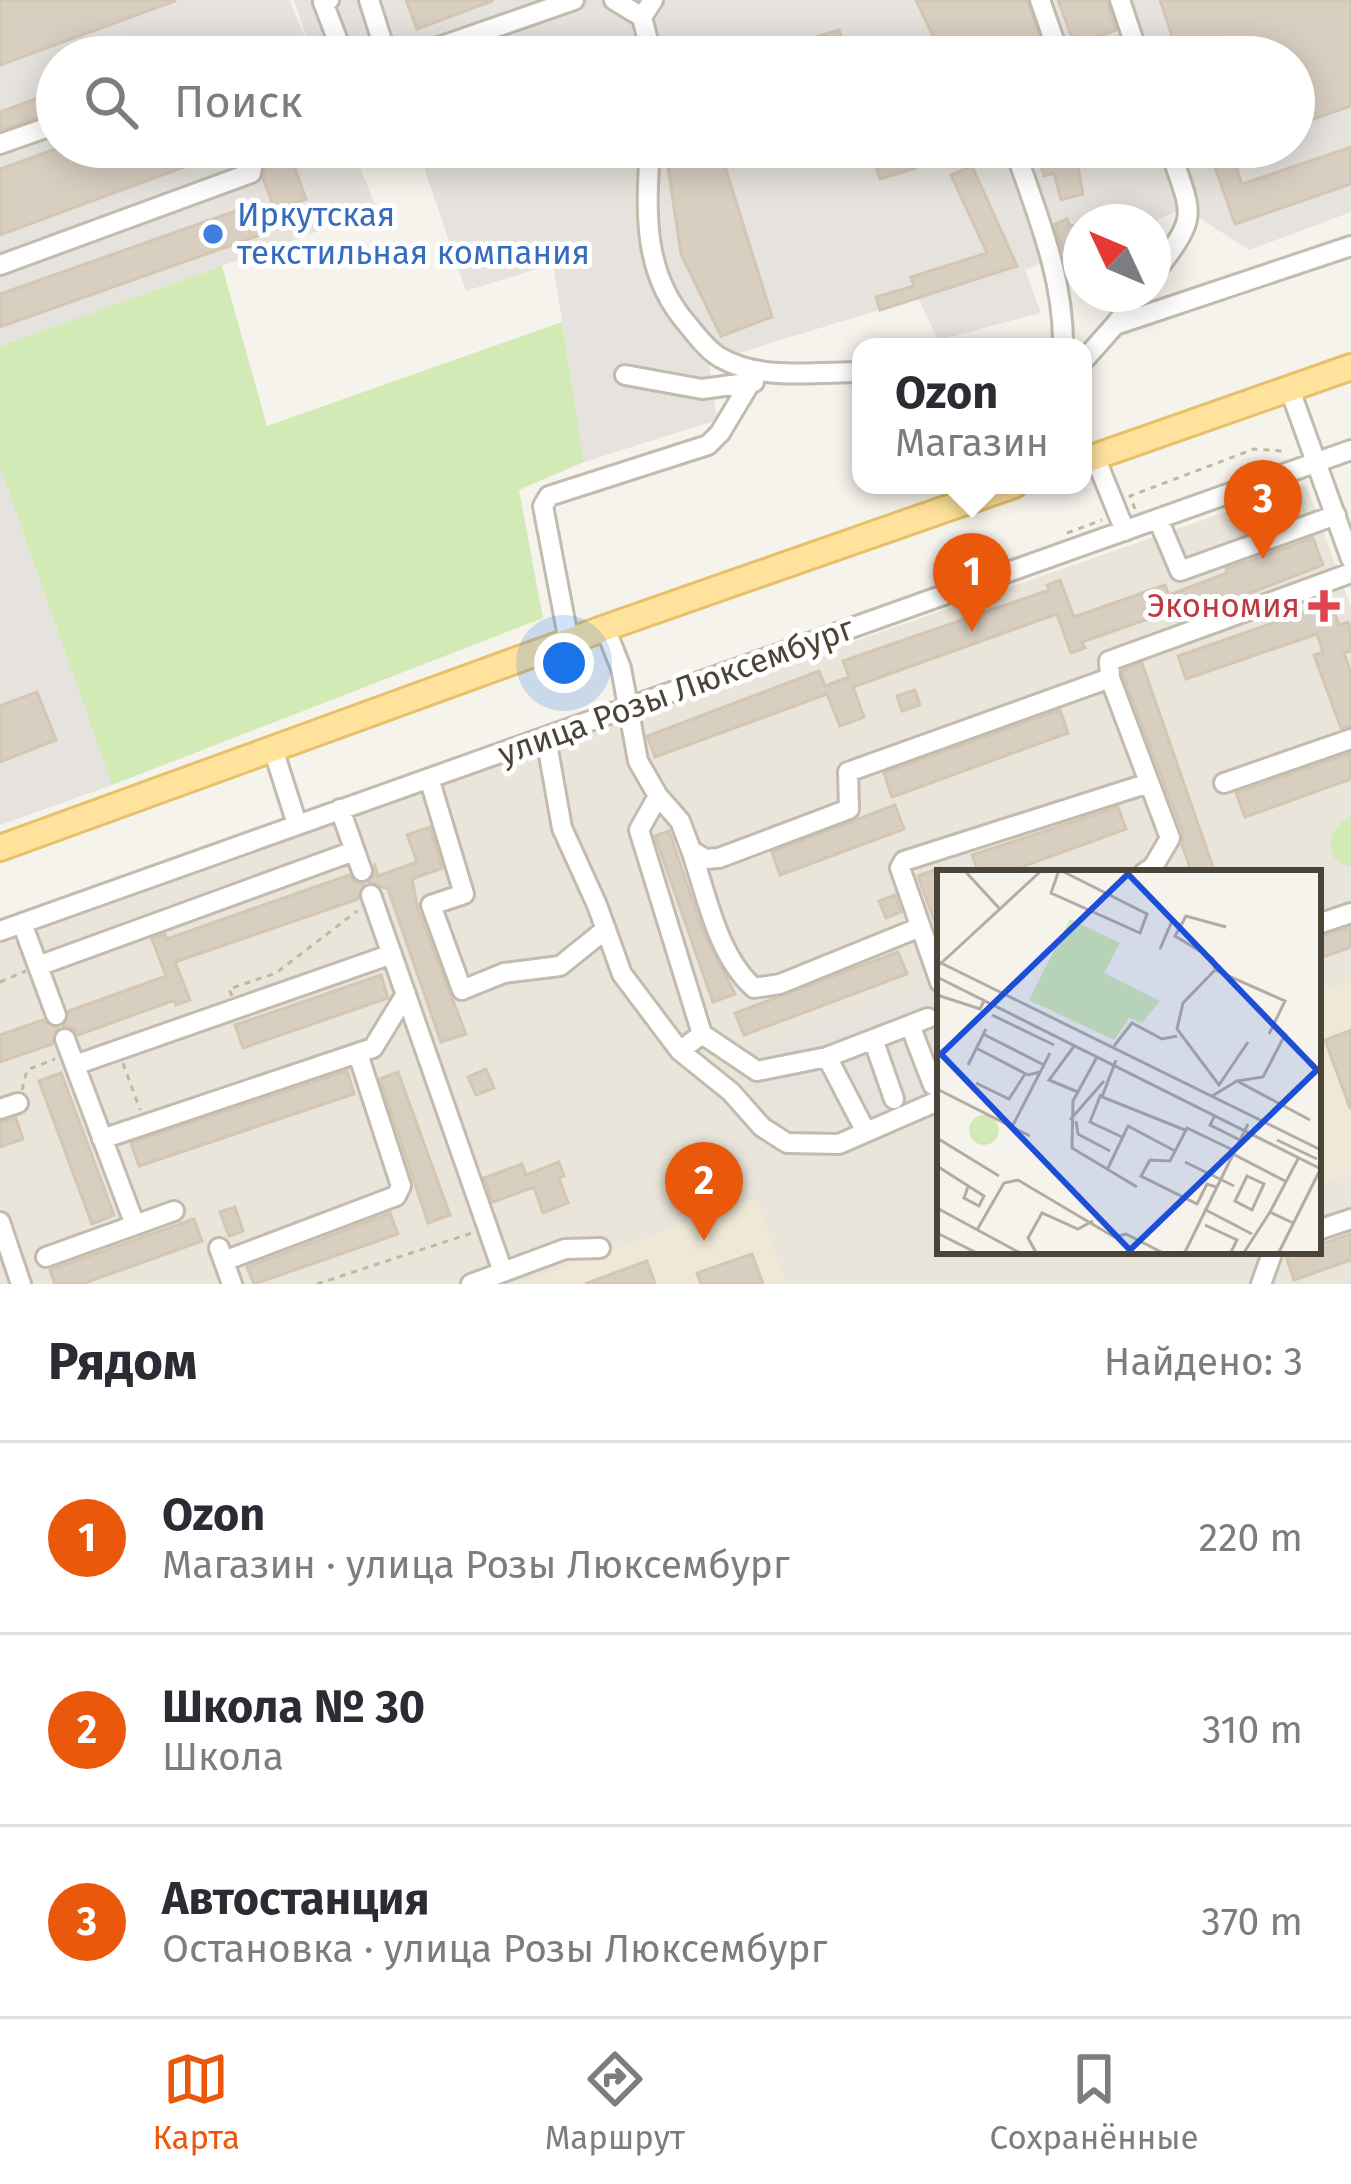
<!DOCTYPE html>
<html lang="ru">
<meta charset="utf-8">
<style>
body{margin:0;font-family:"Fira Sans",sans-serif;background:#f2f2f3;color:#2b2b33}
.compass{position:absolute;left:1063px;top:204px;width:108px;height:108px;border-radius:50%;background:#fff;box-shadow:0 6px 30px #0003;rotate:314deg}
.you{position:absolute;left:564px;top:663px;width:42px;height:42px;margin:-30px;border:9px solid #fff;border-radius:50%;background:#1a73e8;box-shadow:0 0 0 18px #1a73e833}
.badge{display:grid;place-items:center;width:78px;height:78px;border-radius:50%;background:#ea580c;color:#fff;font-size:39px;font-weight:700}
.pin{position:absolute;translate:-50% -99px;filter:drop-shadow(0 3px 6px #0008)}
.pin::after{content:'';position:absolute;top:63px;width:42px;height:36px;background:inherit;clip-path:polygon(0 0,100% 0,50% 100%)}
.popup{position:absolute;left:852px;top:338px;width:240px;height:156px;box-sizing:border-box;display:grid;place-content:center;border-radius:24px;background:#fff;filter:drop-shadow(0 3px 9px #0005);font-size:39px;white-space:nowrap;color:#7c7c81}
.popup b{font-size:45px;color:#2b2b33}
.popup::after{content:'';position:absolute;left:50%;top:100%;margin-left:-24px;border:24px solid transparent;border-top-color:#fff}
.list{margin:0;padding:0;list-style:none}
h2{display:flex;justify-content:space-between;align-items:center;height:156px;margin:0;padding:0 48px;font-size:51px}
h2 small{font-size:39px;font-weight:400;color:#7c7c81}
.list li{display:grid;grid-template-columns:78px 1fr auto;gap:36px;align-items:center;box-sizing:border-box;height:192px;padding:0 48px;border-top:3px solid #e1e1e2}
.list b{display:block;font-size:45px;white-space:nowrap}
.list p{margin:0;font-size:39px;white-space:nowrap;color:#7c7c81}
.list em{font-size:39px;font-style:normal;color:#7c7c81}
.icon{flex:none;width:66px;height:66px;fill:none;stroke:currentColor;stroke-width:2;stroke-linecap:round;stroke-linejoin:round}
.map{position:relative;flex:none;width:1351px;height:1284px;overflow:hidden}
.search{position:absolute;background:#fff;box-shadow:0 6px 30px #0003;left:36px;right:36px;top:36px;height:132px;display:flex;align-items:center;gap:30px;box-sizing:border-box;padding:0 42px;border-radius:66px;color:#7c7c81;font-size:45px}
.sheet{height:732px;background:#fff}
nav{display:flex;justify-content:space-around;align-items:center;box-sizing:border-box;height:168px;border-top:3px solid #e1e1e2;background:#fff;font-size:33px;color:#7c7c81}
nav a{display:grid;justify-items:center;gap:6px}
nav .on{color:#ea580c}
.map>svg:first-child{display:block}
.residential{fill:#eae5da;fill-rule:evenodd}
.industrial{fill:#e6e2dd}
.education{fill:#efe8d6}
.green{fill:#d2eab5}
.building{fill:#d8cfc1;stroke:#d3c7b4;stroke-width:3}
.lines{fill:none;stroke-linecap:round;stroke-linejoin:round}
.minor-casing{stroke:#c2bbae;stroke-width:24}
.major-casing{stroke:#e6c16a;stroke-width:30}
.path{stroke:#c4b79f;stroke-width:3;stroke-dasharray:6 6;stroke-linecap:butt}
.minor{stroke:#fff;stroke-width:18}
.major{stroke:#ffe39c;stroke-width:24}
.shop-dot{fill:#3f7fe0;stroke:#fff;stroke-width:4.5}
.health-dot{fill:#e0444e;stroke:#fff;stroke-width:4.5}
.labels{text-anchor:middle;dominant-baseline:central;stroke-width:10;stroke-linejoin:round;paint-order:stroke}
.shop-label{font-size:33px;fill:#366cbe;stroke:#fff;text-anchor:start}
.health-label{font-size:33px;fill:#be3a42;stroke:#fff;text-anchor:end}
.street-label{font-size:33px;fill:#4b4439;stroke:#fff}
.inset-road{fill:none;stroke:#b2ada4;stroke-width:3}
.view{fill:#1d4ed8;fill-opacity:0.15;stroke:#1d4ed8;stroke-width:6}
.inset-edge{fill:none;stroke:#4b4439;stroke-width:6}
</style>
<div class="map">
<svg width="1351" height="1284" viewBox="0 0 1351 1284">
<rect width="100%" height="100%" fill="#f6f3ec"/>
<path class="residential" d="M1306,484l45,124v676h-1351v-345zM940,873h378v378h-378z"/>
<path class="industrial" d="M0,0h289l19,43 -14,-43h1057v212l-102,38 -65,-42 -31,14h-72v26l-56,22 16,43 -103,27 -20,-42 -209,64 8,58 -133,42 -31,-198 -87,27 -49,-144h877v-90h-1237v90h358l-55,20 17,43 -377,136z
M0,467l112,318 -112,40z
M935,987l5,13v96l-85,36 -32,-49 -76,8 3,-39z"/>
<path class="education" d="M1351,981v193l-33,12v-193z
M756,1198l30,86h-269z"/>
<path class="green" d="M222,266l45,160 295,-104 22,140 -65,28 24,128 -431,167 -112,-318v-121z
M1351,816v49l-4,1 -13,-8c-7,-21 -2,-30 17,-42z"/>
<path class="building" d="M0,0h175v1l-175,64z
M406,0h86v1l-75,28z
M916,0h111l21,57h-105z
M1058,0h49l9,30 -41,15z
M1160,0h191v106l-57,20v-69h-115z
M839,30l8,27h-88v-3z
M217,38l6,17 -55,2 -1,-2z
M57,91v20l-57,19v-18z
M61,147h152l3,8 -216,80v-66z
M264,147h23l19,52 -31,11 -12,-32 4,-19z
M665,147h54l53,170 -51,19 -40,-82z
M788,147h61l1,3 -57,16z
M870,147h40l6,21 -36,11z
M1068,147h6l9,47 -22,6 -7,-27 -10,3 -6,-20z
M1208,147h21l13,37 109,-37v37l-116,40z
M972,166l45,100 -137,44 -4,-13 38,-11 -3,-9 76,-24 -36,-78z
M250,206l10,29 -260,92v-33z
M1067,219l3,7 5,-1 6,20 -18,6 -8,-27z
M1313,538l10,27 -145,56 -4,-11 -3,1 -89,31 3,6 -14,5 -14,-39 -204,73 11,30 -24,9 -13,-32 -172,63 -8,-21 172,-65 6,15 24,-9 -6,-16 206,-71 -2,-5 13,-5 14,37 91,-32 4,10 58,-22 -1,-4z
M1331,603l8,22 9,-3 3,7v22l-7,2 7,20v53l-10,2 -27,-73 9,-3 -6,-18 -131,45 -8,-23z
M1142,663l73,210h-23l-10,-28 1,-12 -60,-158v-5z
M915,690l5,15 -18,6 -5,-15z
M37,692l19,48 -56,22v-56z
M1060,710l8,23 -176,64 -8,-24z
M1351,753v26l-106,38 -9,-24z
M895,805l9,24 -124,46 -8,-23z
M1118,807l8,22 -121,44h-26l-7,-18z
M430,827l12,41 -30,11 6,31 48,124 -25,8 -53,-153 -19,-7 6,-16 3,10 39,-14 -10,-27z
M669,831l33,98 33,65 -22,8 -58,-166z
M940,868v66h-1l-21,-58z
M349,875l5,7 10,2 -6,15 -183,63 15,38 -14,5 -1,-5 -97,35 -5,-7 -10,-2 6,-15 97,-35 -14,-37 13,-5 2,5z
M895,895l6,17 -15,6 -7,-17z
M1351,927v20l-33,12v-22z
M898,952l9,22 -163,61 -9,-22z
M381,975l7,23 -145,50 -8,-23z
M43,1020l15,8 -6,16 -52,18v-27z
M1351,1030v78h-1l-25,-68z
M486,1069l8,19 -18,7 -8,-18z
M347,1071l7,23 -215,72 -8,-23z
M398,1072l52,143 -22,8 -48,-144z
M61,1073l53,142 -22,9 -53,-143z
M16,1118l7,21 -23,8v-25z
M559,1162l5,14 -5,2 9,25 -25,10 -9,-26 -41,15 -9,-24 38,-14 4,11z
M235,1207l8,24 -14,5 -9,-24z
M390,1213l8,21 -144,50 -7,-17z
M194,1219l8,22 -120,43h-27l-5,-14z
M1351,1234v26l-57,20 -8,-24 32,-5v-6z
M752,1254l11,30h-62l-4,-11z
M647,1261l8,23h-67l-1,-1z"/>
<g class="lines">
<defs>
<path id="minor" d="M329,0l-6,2 21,55
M369,0l14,44 16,13
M614,0l28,17
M1040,0l16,46
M1120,0l19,57
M410,57l164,-57
M652,57l-10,-40 11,-17
M0,144l57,-20
M650,147c-4,65 -8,126 38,178 9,11 20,26 33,33 40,23 97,14 140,14
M1015,150c22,65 49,127 48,197
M0,265l251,-92 3,-15 -4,-11
M1153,275c47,-62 40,-56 16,-128
M1115,325l24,-31
M1083,361l32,-36 236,-79
M625,375l77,14 52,-7
M1290,390l61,169
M1095,457l30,74
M1158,519l22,52 156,-56
M605,628l16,40 17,93 20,35 22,25 11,29 14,9 14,-1 130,-49 -1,-37 262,-94
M569,642l-26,-136 6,-10 159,-51 12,-12 30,-50
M546,738l16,90 35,77 25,69 58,77 51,41 31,35 25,16 52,1 101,-44
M273,749l24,75
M429,778l35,116 -33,11 31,85 42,-17 56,-7 46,-37
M1224,783l127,-44
M658,796l-19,34 63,204 -22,17
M340,809l22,62
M691,850c16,46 26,105 63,138l26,-4 138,-56
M1144,873l9,-6 17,-29 -60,-160 -1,-17 242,-88
M371,895l132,377
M22,923l34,92
M1318,924l33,-11
M0,931l1351,-481
M38,966l316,-115
M940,982l-40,-114 4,-7 245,-78
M910,1025l23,60
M702,1034l55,37 70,-14 101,-39
M65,1039l70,186
M873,1039l21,60
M827,1057l39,75
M75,1065l317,-111
M0,1109l18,-6
M102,1139l271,-91 33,-54
M0,1222l21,62
M1318,1230l33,-11
M219,1248l13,36
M46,1257l128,-46
M224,1261l172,-65 5,-10 -43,-132
M471,1284l94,-35 35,-1
M1261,1284l12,-33"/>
<path id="major" d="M1083,461l268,-94
M0,848l605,-220 409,-143"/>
</defs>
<use href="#minor" class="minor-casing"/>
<use href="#major" class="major-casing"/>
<path class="path" d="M1135,509l-5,-13 124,-47 28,2 2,3
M1067,533l35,-13
M0,982l26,-11
M232,996l-3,-7 47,-16 81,-62
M123,1063l17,47
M22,1090l5,-20 28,-11
M317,1284l158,-52"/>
<use href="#minor" class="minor"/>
<use href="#major" class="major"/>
</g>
<circle class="shop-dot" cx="213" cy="234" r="12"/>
<path class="health-dot" d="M1318 588h12v12h12v12h-12v12h-12v-12h-12v-12h12z"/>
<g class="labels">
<g class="shop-label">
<text x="237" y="215">Иркутская<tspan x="237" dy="38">текстильная компания</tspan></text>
</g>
<g class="health-label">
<text x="1300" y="606">Экономия</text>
</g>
<g class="street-label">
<text transform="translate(676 691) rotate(-20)">улица Розы Люксембург</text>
</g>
</g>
<g transform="translate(937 870)">
<rect width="384" height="384" fill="#f6f3ec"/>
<path d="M133,49l50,24 -16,30 56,28 -18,22 -13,-5 -15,22 -85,-40zM32 260a15 15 0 1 1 30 0a15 15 0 1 1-30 0Z" fill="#d2eab5"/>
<path class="inset-road" d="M27,0l35,38M122,0l-8,23 89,40 7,-19 -87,-44M223,79l12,-28 9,4M0,91l384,189M0,97l105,-97M278,100l-2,-11 -38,-23 11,-20 40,11M0,107l384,192M0,125l43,14 4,-8M55,145l62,30M46,164l61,31M311,172l-29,43 -42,-56 6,-26 32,-33 70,31 -16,33M138,175l-26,35 29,12M177,176l18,-23 30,16 15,-3M39,178l52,27 12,-3M160,187l-24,44 -1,47 65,39M179,190l-14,37 83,33M31,195l18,-36M300,211l26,-4 23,-44M39,213l33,16 16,-25M0,219l93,47M164,224l-11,28 32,15M275,226l25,-15 73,39M278,245l-5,10 30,15M133,250l34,-39M139,251l2,13 32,17M76,255l37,-72M0,268l62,38M340,270l40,19M296,284l52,27M248,292l49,24M0,296l47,30 -5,10 -15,-8 4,-11M171,298l20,-42 47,25M310,306l17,8 -12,26 -17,-9zM279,317l-9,-3 -10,20 -56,-28 9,-16 20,1 17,-33 48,23M0,338l85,46M267,339l48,25M356,353l-23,-11 29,-55M268,355l32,15 -7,14M40,360l27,-47 14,-3 96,57 12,-3 39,20M0,363l42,21M100,384l-9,-16 14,-25 36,16 15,-8M247,384l64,-130M306,384l27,-42M341,384l43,-86"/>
<path class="view" d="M191,4l189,196 -187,180 -189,-196z"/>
<rect width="384" height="384" class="inset-edge"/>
</g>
</svg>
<svg class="compass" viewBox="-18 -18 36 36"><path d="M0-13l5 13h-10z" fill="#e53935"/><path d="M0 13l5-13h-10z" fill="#7c7c81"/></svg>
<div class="you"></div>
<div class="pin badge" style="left:972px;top:632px">1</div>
<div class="popup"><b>Ozon</b>Магазин</div>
<div class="pin badge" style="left:704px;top:1241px">2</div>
<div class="pin badge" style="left:1263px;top:559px">3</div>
<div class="search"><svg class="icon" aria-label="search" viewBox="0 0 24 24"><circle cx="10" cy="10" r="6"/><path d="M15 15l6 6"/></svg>Поиск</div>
</div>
<section class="sheet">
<h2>Рядом<small>Найдено: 3</small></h2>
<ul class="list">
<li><span class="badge">1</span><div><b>Ozon</b><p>Магазин · улица Розы Люксембург</p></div><em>220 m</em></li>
<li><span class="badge">2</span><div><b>Школа № 30</b><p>Школа</p></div><em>310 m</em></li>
<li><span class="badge">3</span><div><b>Автостанция</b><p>Остановка · улица Розы Люксембург</p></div><em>370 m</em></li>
</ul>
</section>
<nav>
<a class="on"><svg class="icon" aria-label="map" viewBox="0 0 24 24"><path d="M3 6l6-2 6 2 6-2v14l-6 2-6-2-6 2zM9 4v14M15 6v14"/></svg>Карта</a>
<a><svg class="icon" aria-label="directions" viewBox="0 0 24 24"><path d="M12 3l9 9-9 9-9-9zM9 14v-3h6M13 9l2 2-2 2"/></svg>Маршрут</a>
<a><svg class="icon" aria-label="saved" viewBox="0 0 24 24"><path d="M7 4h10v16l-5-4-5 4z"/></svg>Сохранённые</a>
</nav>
